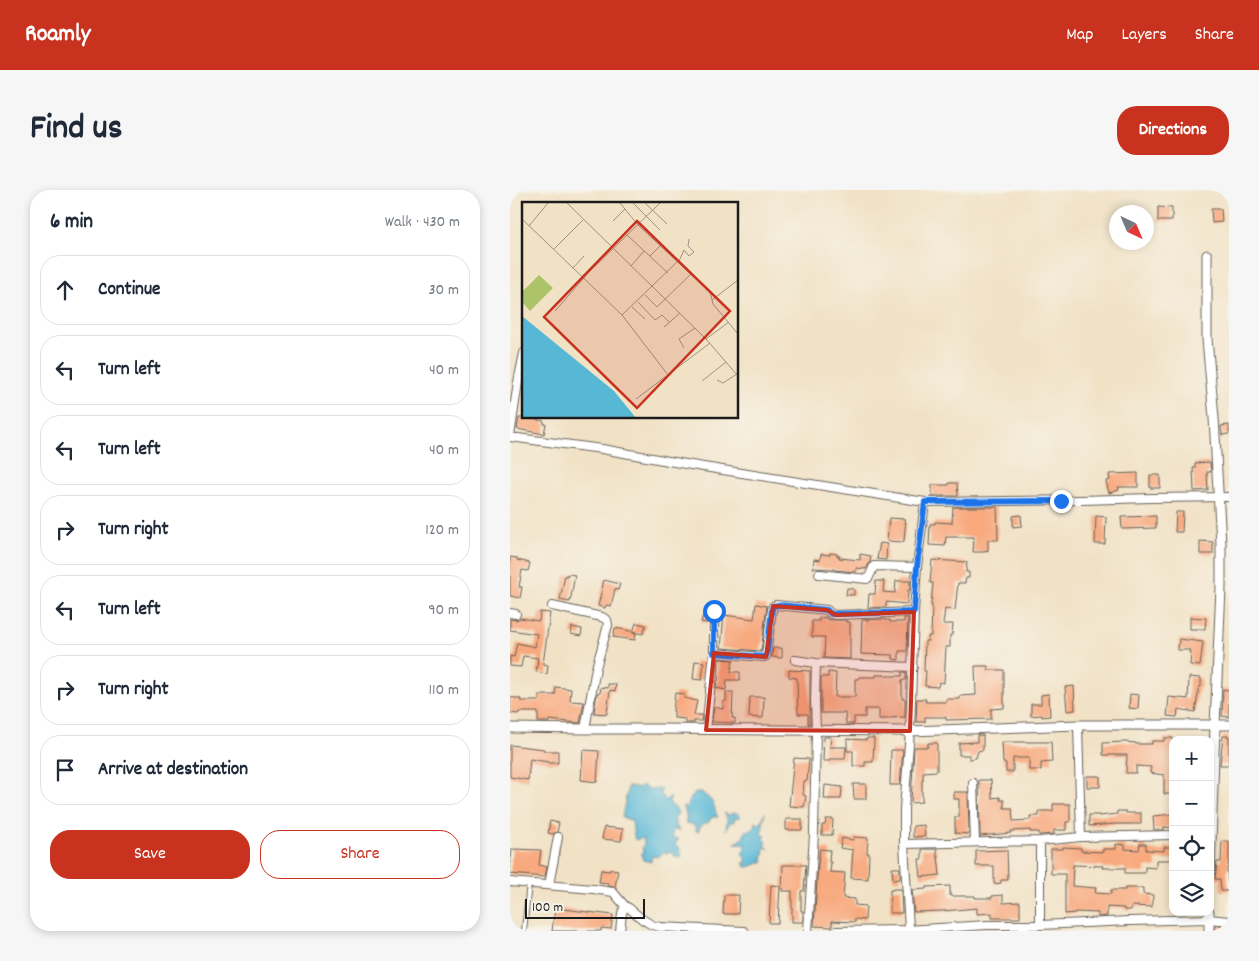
<!DOCTYPE html>
<meta charset="utf-8">
<style>
body{margin:0;font-family:Dekko,sans-serif;background:#f6f6f7;color:#1f2937}
.controls{position:absolute;right:15px;bottom:15px;display:grid;overflow:hidden;border-radius:10px;box-shadow:0 2px 8px #0003}
.controls button{width:45px;height:45px;display:grid;place-items:center;padding:0;border:0;border-bottom:1px solid #e0e1e3;background:#fff;color:#1f2937;font:25px sans-serif}
.compass{position:absolute;left:599px;top:15px;width:45px;height:45px;border-radius:50%;background:#fff;box-shadow:0 2px 8px #0003;rotate:136deg}
.scale{position:absolute;left:15px;bottom:12px;width:120px;box-sizing:border-box;padding-left:5px;border:2px solid #1c1c1c;border-top:0;font-size:14px;line-height:18px;white-space:nowrap;color:#1c1c1c;-webkit-text-stroke:4px #f7f3e8;paint-order:stroke}
.stop{position:absolute;width:15px;height:15px;margin:-11px;border:4px solid #1a73e8;border-radius:50%;background:#fff}
.stop.end{background:#1a73e8;border-color:#fff;box-shadow:0 1px 5px #0008}
.list{margin:0;padding:0;list-style:none}
h2{display:flex;justify-content:space-between;align-items:center;height:65px;margin:0;padding:0 20px;font-size:21px}
h2 small{font-size:16px;font-weight:400;color:#747a83}
.list li{display:grid;grid-template-columns:32px 1fr auto;gap:15px;align-items:center;box-sizing:border-box;height:70px;margin:0 10px 10px;padding:0 10px;border:1px solid #e0e1e3;border-radius:20px}
.list b{display:block;font-size:19px;white-space:nowrap}
.list em{font-size:16px;font-style:normal;color:#747a83}
.actions{display:flex;gap:10px;padding:15px 20px}
.actions a{flex:1;padding:11px 0;border:1px solid #c8321e;border-radius:20px;text-align:center;font-size:18px;color:#c8321e}
.actions .main{background:#c8321e;color:#fff}
.icon{flex:none;width:28px;height:28px;fill:none;stroke:currentColor;stroke-width:2;stroke-linecap:round;stroke-linejoin:round}
.map{position:relative;flex:none;width:719px;height:741px;overflow:hidden;border-radius:20px}
header{display:flex;align-items:center;gap:30px;box-sizing:border-box;height:70px;padding:0 25px;background:#c8321e;color:#fff}
header strong{font-size:24px}
nav{display:flex;gap:28px;margin-inline-start:auto;font-size:18px}
.intro{display:flex;align-items:center;justify-content:space-between;box-sizing:border-box;height:120px;padding:0 30px}
h1{margin:0;font-size:35px}
.button{padding:12px 22px;border-radius:20px;background:#c8321e;color:#fff;font-size:18px;font-weight:700}
main{display:flex;gap:30px;padding:0 30px}
aside{flex:1;background:#fff;border-radius:20px;box-shadow:0 2px 8px #0003}
.map>svg:first-child{display:block}
.water{fill:#57b8d6;stroke:#3a6a79}
.building{fill:#f8a97e}
.lines{fill:none;stroke-linecap:round;stroke-linejoin:round}
.service-casing{stroke:#676158;stroke-width:6}
.minor-casing{stroke:#676158;stroke-width:10}
.tertiary-casing{stroke:#676158;stroke-width:11}
.service{stroke:#fff;stroke-width:4}
.minor{stroke:#fff;stroke-width:8}
.tertiary{stroke:#fff;stroke-width:9}
.route{stroke:#1a73e8;stroke-width:6}
.marked{fill:#c8321e;fill-opacity:0.2;stroke:#c8321e;stroke-width:4;stroke-linejoin:round}
.inset-road{fill:none;stroke:#9c9382;stroke-width:1}
.view{fill:#c8321e;fill-opacity:0.15;stroke:#c8321e;stroke-width:2.5}
.inset-edge{fill:none;stroke:#1c1c1c;stroke-width:2.5}
</style>
<header>
<strong>Roamly</strong>
<nav><a>Map</a><a>Layers</a><a>Share</a></nav>
</header>
<div class="intro"><h1>Find us</h1><a class="button">Directions</a></div>
<main>
<aside>
<h2>6 min<small>Walk · 430 m</small></h2>
<ul class="list">
<li><svg class="icon" aria-label="ahead" viewBox="0 0 24 24"><path d="M12 20V5M6 11l6-6 6 6"/></svg><div><b>Continue</b></div><em>30 m</em></li>
<li><svg class="icon" aria-label="left" viewBox="0 0 24 24"><path d="M17 20v-9H6M10 6l-5 5 5 5"/></svg><div><b>Turn left</b></div><em>40 m</em></li>
<li><svg class="icon" aria-label="left" viewBox="0 0 24 24"><path d="M17 20v-9H6M10 6l-5 5 5 5"/></svg><div><b>Turn left</b></div><em>40 m</em></li>
<li><svg class="icon" aria-label="right" viewBox="0 0 24 24"><path d="M7 20v-9h11M14 6l5 5-5 5"/></svg><div><b>Turn right</b></div><em>120 m</em></li>
<li><svg class="icon" aria-label="left" viewBox="0 0 24 24"><path d="M17 20v-9H6M10 6l-5 5 5 5"/></svg><div><b>Turn left</b></div><em>90 m</em></li>
<li><svg class="icon" aria-label="right" viewBox="0 0 24 24"><path d="M7 20v-9h11M14 6l5 5-5 5"/></svg><div><b>Turn right</b></div><em>110 m</em></li>
<li><svg class="icon" aria-label="arrive" viewBox="0 0 24 24"><path d="M6 21V4h12l-3 4 3 4H6"/></svg><div><b>Arrive at destination</b></div></li>
</ul>
<div class="actions"><a class="main">Save</a><a>Share</a></div>
</aside>
<div class="map">
<svg width="719" height="741" viewBox="0 0 719 741">
<rect width="100%" height="100%" fill="#f7f3e8"/>
<filter id="ink" filterUnits="userSpaceOnUse"><feTurbulence type="fractalNoise" baseFrequency=".02" numOctaves="2"/><feDisplacementMap in="SourceGraphic" scale="10" xChannelSelector="R" yChannelSelector="G"/><feConvolveMatrix kernelMatrix="1 2 1 2 8 2 1 2 1" color-interpolation-filters="sRGB"/></filter>
<filter id="wash" filterUnits="userSpaceOnUse"><feTurbulence type="fractalNoise" baseFrequency=".0096" numOctaves="4" result="noise"/><feDisplacementMap in="SourceGraphic" scale="20" xChannelSelector="R" yChannelSelector="G"/><feGaussianBlur stdDeviation="1.12" result="paint"/><feColorMatrix in="noise" values="0 0 0 0 0 0 0 0 0 0 0 0 0 0 0 0 0 1.4 0 .05"/><feComposite in="paint" operator="in"/></filter>
<g filter="url(#wash)">
<rect width="100%" height="100%" fill="#f1e2c6"/>
<path class="water" d="M132,595l7,4h13l-2,5 6,6 5,-3 -2,5 7,7 2,4 -4,7 5,11 -6,-2 -1,9 7,1 -4,5 5,5 2,9 -8,-2 -4,-4 -3,1 -3,-1 -6,5 -6,-1 -1,6 -8,-2 -2,-6 3,-2 -2,-3 2,-5 -1,-6 -8,2c-2,-6 -2,-12 -3,-19l-10,-4 6,-31 11,2z
M185,603h8c4,4 10,8 11,13 2,5 1,7 4,11h-6l-4,6h-3l-6,5v3h-3l-1,-5 -7,-3h-3c2,-6 2,-11 -3,-16h5l2,-6z
M214,623l5,2 4,-2h4l4,4 -7,1v4h-4l-4,8 1,-12z
M255,623l-3,19 -2,2 6,2 -2,2 3,5 -2,2 4,4 -4,-2 -2,3 2,4 -3,2 2,5 -15,6h-3l-3,-4h3v-4l-4,-5 3,-6 -1,-4 -9,-1c7,-3 9,-5 10,-12h3l8,-4 -1,-6 3,3 3,-1z"/>
<g id="blocks">
<path class="building" d="M648,17l14,1v13h-14z
M701,19h10l1,13 -10,1z
M9,228h8l17,3v3h2l-2,10 -27,-5z
M719,235v9l-7,1 -1,-9z
M700,272l1,10h-4l1,18 -14,1 -1,-23h2v-5z
M628,283v14h-20l1,3 -10,3 -3,-12 4,-1 -1,-6z
M640,285h10v13h-10z
M439,293h8l1,13h-26v-11h17z
M443,317h44l1,33h-10v11l-3,-1v2h-12l1,-15h-28l-1,9 -16,-1 1,-21h5v-2l17,1z
M666,322h7l-1,20h-7z
M511,325l1,11 -9,1v-11z
M586,326l10,1 -1,27h-10z
M646,326v12l-34,1 -1,-12z
M379,328l16,1 -1,3h2l-1,7 -1,12h-1v1l-16,-1z
M690,351l13,1v12h-13z
M370,353l7,1 -1,16 -9,-1z
M320,363l7,1v2h3l-1,2 21,2v-6l11,2 -1,6 -4,7 -10,-1v4l-22,-2v-1l-21,-1 1,-9 6,1 1,-6 9,1z
M0,367l7,1v2l13,3 -2,8 -6,-1 -3,17h3l-2,11 -10,-2z
M422,370l35,2 -1,10h3v6h-3l-1,5h-7l-3,27 -10,-1 -2,15h10l-1,11h-2v12h-4l-2,36 -5,-1 -1,5 -13,-1 1,-15h-2l1,-30h3v-5h3l1,-31h-1l2,-22h-3z
M57,384l8,1 -5,27 -10,-2 5,-25 2,1z
M94,390l16,4 -2,6 -3,-1 -4,17 -5,-1 -1,3 -7,-2z
M366,391h8l-1,11 12,1 1,-12h14v9h-2l-1,14 -21,-2v5l-18,1 1,-14h6z
M337,398l7,1v6h-8z
M246,414l11,2 -6,45 -40,-3 3,-33 30,4z
M30,422l10,1 -7,51 5,1 -1,9 -11,-2 2,-14 -15,-2 -2,11 -11,-1v-10l4,1 3,-14 18,4 2,-13 -27,-4v-11l6,1 4,-2 19,3z
M194,423l4,2v8l-7,-1z
M316,427v2l4,1h16v2h4v37l-26,-1 1,-21h-13v-16h7v-3z
M680,427l16,1 -1,11h-15z
M394,428h4l-1,33h-8v9l-6,-1v-4l-32,-1 1,-34 23,-1v1h5v2h14z
M126,433l10,2 -3,9 -10,-2z
M62,437l10,2 -1,7 -10,-2z
M105,438l21,4 -1,8 -22,-3z
M669,449l24,3 -3,24 -10,-1 1,-12h-2l1,-3h-12z
M263,458h9v10l-10,-1z
M209,469l14,1 -2,12h9v8h-13l-1,10 -10,-2 1,-7h1z
M185,471l9,1 -2,18 -9,-1z
M465,476h13v4h16v38l-13,1v10l-45,1v-3h-21v5h-9l1,-23h9l-1,3h21v-3h14v-3l16,-1z
M279,480l21,1v53h-2v-10h-10l-1,-36 -8,-1z
M318,482l8,1 -1,24h20v-18h4v-2h17v-2h9v1h17v-4h4v8h-4v19h3v18l-16,1v1h-10v-10h-14v8h-11v7h-8l-1,-11h-24v-36h7z
M679,487l12,1v9h-2l-4,25 -17,-3 -1,8 -10,-1 2,-19 19,2z
M98,494h8l-1,7 -5,-1 -3,24 -13,-1 3,-20h3l1,-6 7,1z
M564,496l1,24 -8,1 -2,-24z
M46,497l15,2 -1,12 14,1 -4,21 -31,-3v2h-11v-10h-19l-1,2 -8,-1v-16l11,2 -1,2h19v-6h16z
M713,499l6,1v27l-7,-1z
M216,502h7l-1,26h3v5l-23,-1 2,-15 9,2v-7l3,-1z
M165,503l9,1v4l13,3 -3,14h8l-1,6h-7v2h-9v-4l-11,-1v-7h-1z
M539,504l1,22 -8,1v-2l-11,1v-12h10v-9z
M620,504l9,1 -1,14 -9,-1z
M240,507h14l-1,21 -14,-1z
M467,545h6v15l-5,1 -2,7 -7,1v-4h-10v-12l18,-1z
M713,546h6v29h-9z
M314,547h7l-1,10h16l-1,12h-15v2h-7z
M357,548h7l-1,24h-8v4h-12v-15h-6v-12l20,1z
M654,548h9v56h-9v-19l-14,-2 1,-6 -15,-1v7h-10l1,-18h-24v-12l22,-1 11,1v1h16v-3h12z
M492,552h49l1,20 -11,1v7h-12v-12h-16v14h-7v-9h-3z
M418,553h9v28l-14,1v8h-1v22l-11,1 3,-56h14z
M0,555l34,4v2h14v12h-10v-1l-18,-3 -2,21 -18,-3z
M73,560l16,1 -2,31 -16,-2z
M381,560h12l-3,35h-10z
M284,568l15,1 -2,22h-3l-1,14 3,1 -2,11 -15,-1z
M577,586h13v11h-13z
M469,590h12l1,18 8,-1v3h4v8h8l1,13 17,-1v-4h9v-5h14v-7h17v18h-4v8h-12v4l-15,1v-3h-9v-2l-19,1v2l-31,3z
M343,594h13v15h-12z
M315,595l17,2 -1,12h-17z
M444,602h14l1,42 -14,-1v-16h4v-18h-5z
M607,621h9v2h15v11h-26l-26,2v-11h10v1l18,-2z
M663,624v14l-9,-1v3h-10l-1,-14z
M276,629h16v11h-16z
M316,629h7l-1,16h-10v-10h3z
M40,631l9,2 -2,9 -4,2 -5,-1z
M414,635l1,11 -12,1v-11z
M94,637l19,2 -2,12 -19,-2z
M344,647l14,1 -1,15h2l-1,26 -17,-1 2,-28 -13,-2 2,-10 11,2z
M712,651h7v17l-1,10h-1l1,16h1v7h-8l-1,-12h-5l2,-17h4z
M606,654l9,1v4l14,1 1,-6h6v6l18,1v-4h9v13h-17v8l-11,-1v6h-20v-5h-23l1,-2 -30,-1 -1,21 24,2 -1,5 16,1v-4h14v-2h18v6l10,1 -1,12 -20,-1 -1,4h-7v-2l-17,-1v9l-9,1v-4l-23,-1v1l-10,1v-40h-14v-25h12v-2l18,1v3l22,1v-3h13z
M2,659l29,1 -2,15 8,2 -2,10 -35,-3z
M310,659l10,1 -1,12h2l-1,10 15,1 -2,25 12,1v6l11,1 -1,14 -10,-1v3l-23,-1v6l-18,-1 4,-61z
M412,659h15v8h1l2,18 -19,2 -2,-18h3z
M497,660l1,30h-7v3l-7,1v-18h-18v-15z
M273,675h23l-2,26h-3v20h2v11h-11v-31h-10z
M382,678h8v11l-7,1z
M100,679l8,1 -3,17 -7,-1v-3l-9,-1 2,-12 9,1z
M261,695l9,1 -2,37h-9z
M440,696v10h25v2h17v-2l11,-1v8l17,-1v16h-28v-5l-15,1v-6l-34,3 -29,1 -2,-22 14,-1v-2z
M383,699h8l1,24h-12v-23h3z
M214,705h15l-1,19h-15z
M45,718l58,7 -2,14 -10,-1v3h-49z
M705,735l14,2v4h-14z"/>
</g>
</g>
<g filter="url(#ink)">
<use href="#blocks" fill-opacity="0" stroke="#676158" stroke-width="1"/>
<g class="lines">
<defs>
<path id="service" d="M14,741l5,-48"/>
<path id="minor" d="M0,246l8,-54 6,-29
M0,247l92,12 89,16 234,37 156,-2 71,-2 77,-1
M309,384l48,5 2,-2 5,-11 43,1
M42,416l50,11 5,3 1,5 -12,43 -11,61
M0,423l6,1
M204,463l50,4 2,-1 6,-47 1,-3 3,-1 51,5 4,4 5,1 78,-3
M285,470l21,3
M568,535l3,112
M196,540l8,-77v-42
M463,593l2,59
M394,654l136,-3 41,-4 92,-2
M0,692l83,7 20,3 12,14 4,2 13,11 10,6 8,2 84,4
M39,695l9,-48
M530,735v-84
M399,739l-5,-85v-35l6,-78 4,-119 3,-45 8,-65
M110,741l2,-18 3,-7
M298,741l6,-97 2,-104 -1,-29 1,-38 97,4
M326,741l71,-1 80,-5h53l90,-4 79,-2 20,2"/>
<path id="tertiary" d="M697,65v84l7,79 7,126v43l-6,138 -5,147
M0,538l75,1h74l251,2 168,-6h151
M699,741v-19"/>
</defs>
<use href="#service" class="service-casing"/>
<use href="#minor" class="minor-casing"/>
<use href="#tertiary" class="tertiary-casing"/>
<use href="#service" class="service"/>
<use href="#minor" class="minor"/>
<use href="#tertiary" class="tertiary"/>
</g>
</g>
<g class="lines" filter="url(#ink)">
<path class="route" d="M204,421v42l50,4 2,-1 1,-3 5,-44 1,-3 6,-1 48,5 4,4h5l78,-2 3,-45 8,-65 136,-1"/>
</g>
<path class="marked" d="M263,416l54,4 9,5 78,-3 -4,119 -204,-1 8,-77 52,4z"/>
<g transform="translate(12 12)">
<rect width="216" height="216" fill="#f1e2c6"/>
<path d="M17,73l14,13 -23,23 -8,-9v-10z" fill="#acc368"/>
<path d="M0,114l92,75 22,27h-114z" fill="#57b8d6"/>
<path class="inset-road" d="M45,1l139,136 32,37M98,1l18,22 72,67 3,12 25,30M111,1l27,27M123,1l22,21M0,17l100,96 46,60M91,19l12,-12M7,24l19,-23M105,33l41,38M32,47l29,-29M128,54l11,-11M157,59l5,-11 5,6 5,-4 -6,-6 1,-7M109,64l13,-15M51,66l11,-12M123,93l12,12 35,-34M190,98l26,-20M116,100l17,18 7,-5 7,7M110,105l13,12M33,109l34,-39 71,-69M100,113l56,-54M142,125l16,-14M184,137l23,-17M162,146l-5,-9 16,-11M195,178l6,3 14,-9M180,179l24,-19M114,197l74,-56"/>
<path class="view" d="M115,19l93,90 -93,97 -93,-91z"/>
<rect width="216" height="216" class="inset-edge"/>
</g>
</svg>
<div class="controls">
<button>+</button>
<button>−</button>
<button><svg class="icon" aria-label="locate" viewBox="0 0 24 24"><circle cx="12" cy="12" r="6"/><path d="M12 2v4M12 18v4M2 12h4M18 12h4"/></svg></button>
<button><svg class="icon" aria-label="layers" viewBox="0 0 24 24"><path d="M12 4l9 5-9 5-9-5zM3 14l9 5 9-5"/></svg></button>
</div>
<svg class="compass" viewBox="-18 -18 36 36"><path d="M0-13l5 13h-10z" fill="#e53935"/><path d="M0 13l5-13h-10z" fill="#747a83"/></svg>
<div class="scale">100 m</div>
<div class="stop" style="left:204px;top:421px"></div>
<div class="stop end" style="left:551px;top:311px"></div>
</div>
</main>
